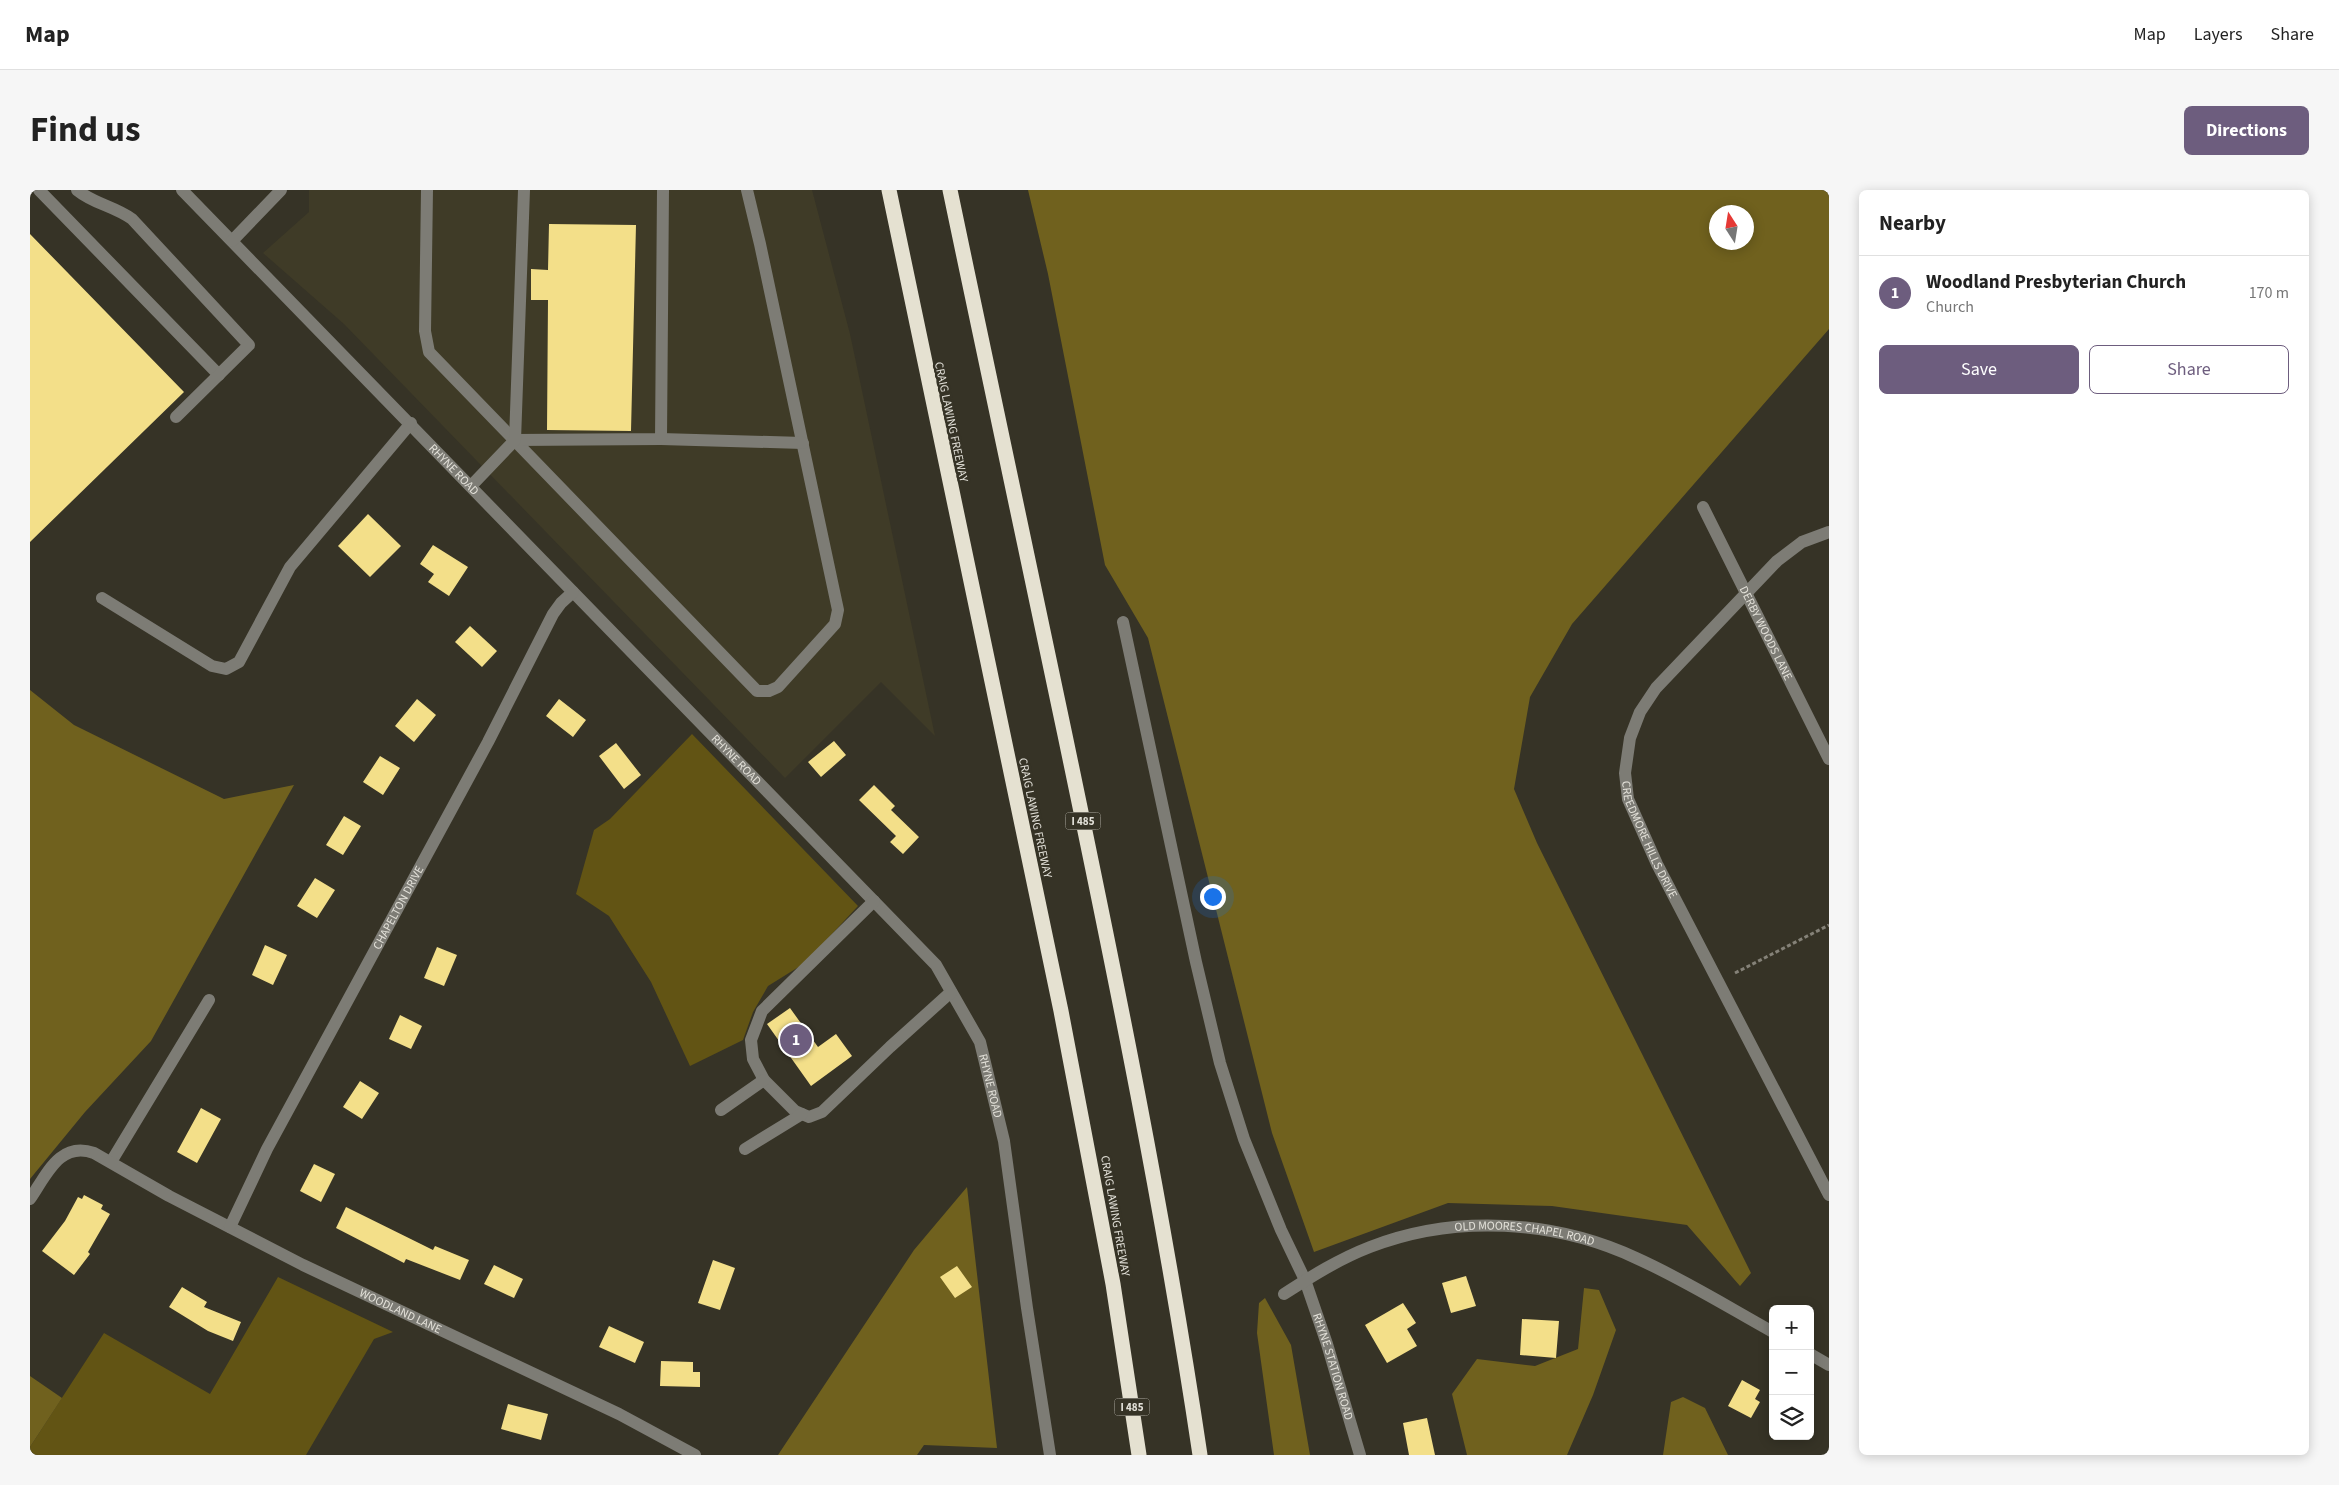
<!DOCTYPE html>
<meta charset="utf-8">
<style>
body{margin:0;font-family:"Source Sans 3",sans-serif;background:#f6f6f6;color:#222}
.controls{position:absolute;right:15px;bottom:15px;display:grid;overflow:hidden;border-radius:8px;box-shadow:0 2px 12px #0003}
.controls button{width:45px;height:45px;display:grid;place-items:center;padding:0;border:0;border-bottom:1px solid #e0e0e0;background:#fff;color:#222;font:25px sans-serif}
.compass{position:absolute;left:1679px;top:15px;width:45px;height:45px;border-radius:50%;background:#fff;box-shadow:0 2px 12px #0003;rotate:348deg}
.you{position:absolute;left:1182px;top:706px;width:18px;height:18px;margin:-12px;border:4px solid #fff;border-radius:50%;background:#1a73e8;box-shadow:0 0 0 8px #1a73e833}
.badge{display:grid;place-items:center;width:32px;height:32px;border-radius:50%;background:#6d5d7e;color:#fff;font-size:16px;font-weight:700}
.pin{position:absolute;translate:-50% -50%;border:2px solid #fff;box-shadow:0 1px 5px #0006}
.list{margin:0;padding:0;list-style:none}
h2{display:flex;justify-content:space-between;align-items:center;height:65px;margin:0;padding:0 20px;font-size:21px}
h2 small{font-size:16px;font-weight:400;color:#767676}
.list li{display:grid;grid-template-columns:32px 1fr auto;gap:15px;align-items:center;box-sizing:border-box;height:75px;padding:0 20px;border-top:1px solid #e0e0e0}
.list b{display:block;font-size:19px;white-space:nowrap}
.list p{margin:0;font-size:16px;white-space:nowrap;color:#767676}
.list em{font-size:16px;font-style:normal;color:#767676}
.actions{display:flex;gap:10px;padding:15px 20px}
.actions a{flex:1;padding:11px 0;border:1px solid #6d5d7e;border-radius:8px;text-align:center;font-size:18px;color:#6d5d7e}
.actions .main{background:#6d5d7e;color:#fff}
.icon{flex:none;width:28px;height:28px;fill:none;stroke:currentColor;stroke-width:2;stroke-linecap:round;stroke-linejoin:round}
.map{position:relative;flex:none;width:1799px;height:1265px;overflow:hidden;border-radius:8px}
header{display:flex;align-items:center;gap:30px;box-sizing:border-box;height:70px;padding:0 25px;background:#fff;border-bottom:1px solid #e0e0e0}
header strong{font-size:24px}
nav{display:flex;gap:28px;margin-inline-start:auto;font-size:18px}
.intro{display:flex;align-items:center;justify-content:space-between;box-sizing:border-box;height:120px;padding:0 30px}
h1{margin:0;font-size:35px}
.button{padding:12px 22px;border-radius:8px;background:#6d5d7e;color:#fff;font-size:18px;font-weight:700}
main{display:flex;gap:30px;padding:0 30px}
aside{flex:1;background:#fff;border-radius:8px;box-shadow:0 2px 12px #0003}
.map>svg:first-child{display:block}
.built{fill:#3f3b27}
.green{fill:#625414}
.forest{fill:#70611e;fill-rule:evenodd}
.building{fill:#f3df89}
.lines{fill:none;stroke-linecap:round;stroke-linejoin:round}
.path{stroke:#858278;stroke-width:3;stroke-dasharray:4 2.5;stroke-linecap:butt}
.minor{stroke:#7d7c75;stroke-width:12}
.highway{stroke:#e5e1d1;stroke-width:15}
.labels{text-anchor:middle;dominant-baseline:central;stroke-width:5;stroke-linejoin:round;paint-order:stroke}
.shield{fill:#363326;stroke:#afada3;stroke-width:1}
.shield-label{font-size:11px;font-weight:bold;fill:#e3e1d9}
.street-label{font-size:12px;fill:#e3e1d9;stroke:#363326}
</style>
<header>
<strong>Map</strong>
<nav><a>Map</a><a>Layers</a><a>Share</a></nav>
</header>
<div class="intro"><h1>Find us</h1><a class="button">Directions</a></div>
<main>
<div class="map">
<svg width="1799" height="1265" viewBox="0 0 1799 1265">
<rect width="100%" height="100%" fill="#363326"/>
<path class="built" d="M279,0h503l38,144 85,402 -54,-54 -96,96 -441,-454 -81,-71 46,-41z"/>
<path class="green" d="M662,544l166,172 -53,57 -37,23 -15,26 -10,28 -53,26 -39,-84 -42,-66 -33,-22 18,-64 16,-11z
M248,1087l115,55 -19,7 -68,116h-276v-8l74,-114 106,61z"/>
<path class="forest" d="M998,0h801v139l-257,295 -42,73 -16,92 23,54 214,430 -11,13 -53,-61 -135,-19 -104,-3 -134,49 -42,-119 -124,-495 -43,-73 -57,-291zM1686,22h30v30h-30z
M0,500l44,35 150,74 70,-14 -143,256 -66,71 -55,67z
M937,997l30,261 -73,-3 -7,10h-139l136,-205z
M1554,1098l15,2 17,40 -23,65 -26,60h-100l-15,-61 25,-35 58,7 43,-17z
M1235,1108l26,47 19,110h-36l-17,-122 2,-30z
M0,1186l32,22 -32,49z
M1653,1207l22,11 23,47h-65l8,-53z"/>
<path class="building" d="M519,34l87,1 -5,206 -84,-1 1,-130h-17v-31l17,1z
M0,44l154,158 -154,150z
M338,324l33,32 -31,31 -32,-31z
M403,355l35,22 -19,29 -21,-14 6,-8 -14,-10z
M440,436l27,25 -15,16 -27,-25z
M387,509l19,16 -22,27 -19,-16z
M529,509l27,21 -13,17 -27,-21z
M804,551l12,14 -25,22 -13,-15z
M586,553l25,32 -17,14 -25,-33z
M350,566l20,12 -17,27 -20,-13z
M844,595l21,21 -4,4 28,27 -16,17 -13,-12 6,-6 -37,-36z
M314,626l17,10 -18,29 -17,-10z
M285,688l20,12 -18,28 -20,-12z
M235,755l22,10 -14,30 -21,-10z
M407,757l20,8 -13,31 -20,-8z
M760,818l28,39 18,-13 16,22 -41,30 -44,-62z
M370,825l22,11 -11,23 -22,-10z
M330,891l19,12 -17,26 -19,-12z
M171,918l20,11 -24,44 -20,-11z
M284,974l21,10 -14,28 -21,-11z
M54,1005l19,10 -2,4 9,5 -22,38 2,2 -16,21 -32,-24 23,-30 13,-24 4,2z
M316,1017l87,43 2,-4 34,14 -9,20 -54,-21 -2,4 -68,-35z
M683,1070l22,8 -15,42 -22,-7z
M464,1075l29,14 -9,19 -30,-14z
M927,1076l15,21 -17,11 -15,-21z
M1436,1086l10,30 -25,7 -9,-30z
M152,1097l25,15 -3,5 37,15 -8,19 -25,-10 -39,-24z
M1373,1113l13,20 -9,6 10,17 -30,17 -22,-38z
M1492,1129l37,2 -3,37 -36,-3z
M579,1136l35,16 -9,21 -36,-16z
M631,1171l32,1v10h7v15l-40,-1z
M1712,1190l18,10 -5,9 5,3 -9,16 -23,-12z
M478,1214l40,10 -7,26 -40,-11z
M1397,1228l8,37h-26l-6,-32z"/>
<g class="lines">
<path class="path" d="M1705,783l94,-48"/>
<g class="minor">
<path d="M9,0l180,185"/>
<path d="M47,0c17,14 37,16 55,29l117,126 -73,72"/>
<path id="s1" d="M152,0l754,775 44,77 24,99 23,167 23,147"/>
<path d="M397,0l-2,141 4,21 328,339h12l9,-4 57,-63 3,-14 -78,-366 -13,-54"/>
<path d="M202,51l49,-51"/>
<path d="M631,249l142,4"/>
<path d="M485,250l146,-1 2,-249"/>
<path d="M441,296l44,-46 9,-250"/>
<path id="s2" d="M1673,317l126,252"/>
<path id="s3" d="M1799,342l-27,10 -25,19 -121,127 -16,24 -10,26 -5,35 3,26 29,65 172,331"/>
<path d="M72,408l110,68 14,3 13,-7 51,-95 121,-144"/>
<path id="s4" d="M1093,432l73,340 24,101 24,76 37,91 24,50 22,64 33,111"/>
<path d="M844,711l-112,110 -11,29 2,19 11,21 31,31 14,6 13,-5 68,-65 61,-55"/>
<path d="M691,920l43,-30"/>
<path d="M715,959l57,-35"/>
<path d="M81,972l98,-162"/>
<path id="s5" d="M0,1009c17,-25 30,-58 64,-46l75,43 134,69 316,149 76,41"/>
<path id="s6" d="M200,1037l37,-78 221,-407 65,-128 8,-11 12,-11"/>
<path id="s7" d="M1254,1104c28,-18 55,-35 86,-47 85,-33 185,-27 266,11 47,21 92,49 137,74"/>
<path d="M1780,1164l19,11"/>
</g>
<path class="highway" d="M859,0l172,821 52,273 26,171
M920,0c38,182 77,364 115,545 50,239 99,478 135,720"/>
</g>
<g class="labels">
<g class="shield">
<rect x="1035.5" y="622.5" width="35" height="17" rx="4"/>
<rect x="1084.5" y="1208.5" width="35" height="17" rx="4"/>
</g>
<g class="shield-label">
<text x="1053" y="631">I 485</text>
<text x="1102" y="1217">I 485</text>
</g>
<g class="street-label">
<text transform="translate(921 232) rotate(78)">CRAIG LAWING FREEWAY</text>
<text stroke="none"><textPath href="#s1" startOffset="390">RHYNE ROAD</textPath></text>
<text stroke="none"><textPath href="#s2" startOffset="141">DERBY WOODS LANE</textPath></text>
<text stroke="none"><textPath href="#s1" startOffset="795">RHYNE ROAD</textPath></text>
<text transform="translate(1005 628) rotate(78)">CRAIG LAWING FREEWAY</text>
<text stroke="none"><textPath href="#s3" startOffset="399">CREEDMORE HILLS DRIVE</textPath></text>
<text stroke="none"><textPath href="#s6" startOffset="361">CHAPELTON DRIVE</textPath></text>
<text stroke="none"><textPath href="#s1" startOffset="1215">RHYNE ROAD</textPath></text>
<text transform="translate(1085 1026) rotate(80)">CRAIG LAWING FREEWAY</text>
<text stroke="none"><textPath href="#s7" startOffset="256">OLD MOORES CHAPEL ROAD</textPath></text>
<text stroke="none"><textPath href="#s5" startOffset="432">WOODLAND LANE</textPath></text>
<text stroke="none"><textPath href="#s4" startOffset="776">RHYNE STATION ROAD</textPath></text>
</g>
</g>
</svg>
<div class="controls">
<button>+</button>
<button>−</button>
<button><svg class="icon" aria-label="layers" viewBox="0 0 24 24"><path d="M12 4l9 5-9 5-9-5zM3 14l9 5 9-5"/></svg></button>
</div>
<svg class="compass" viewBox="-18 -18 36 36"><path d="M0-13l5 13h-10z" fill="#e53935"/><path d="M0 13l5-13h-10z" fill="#767676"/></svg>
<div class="you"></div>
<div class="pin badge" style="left:766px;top:850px">1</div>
</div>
<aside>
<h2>Nearby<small></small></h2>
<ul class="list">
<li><span class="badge">1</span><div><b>Woodland Presbyterian Church</b><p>Church</p></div><em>170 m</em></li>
</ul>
<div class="actions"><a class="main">Save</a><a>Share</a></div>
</aside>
</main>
